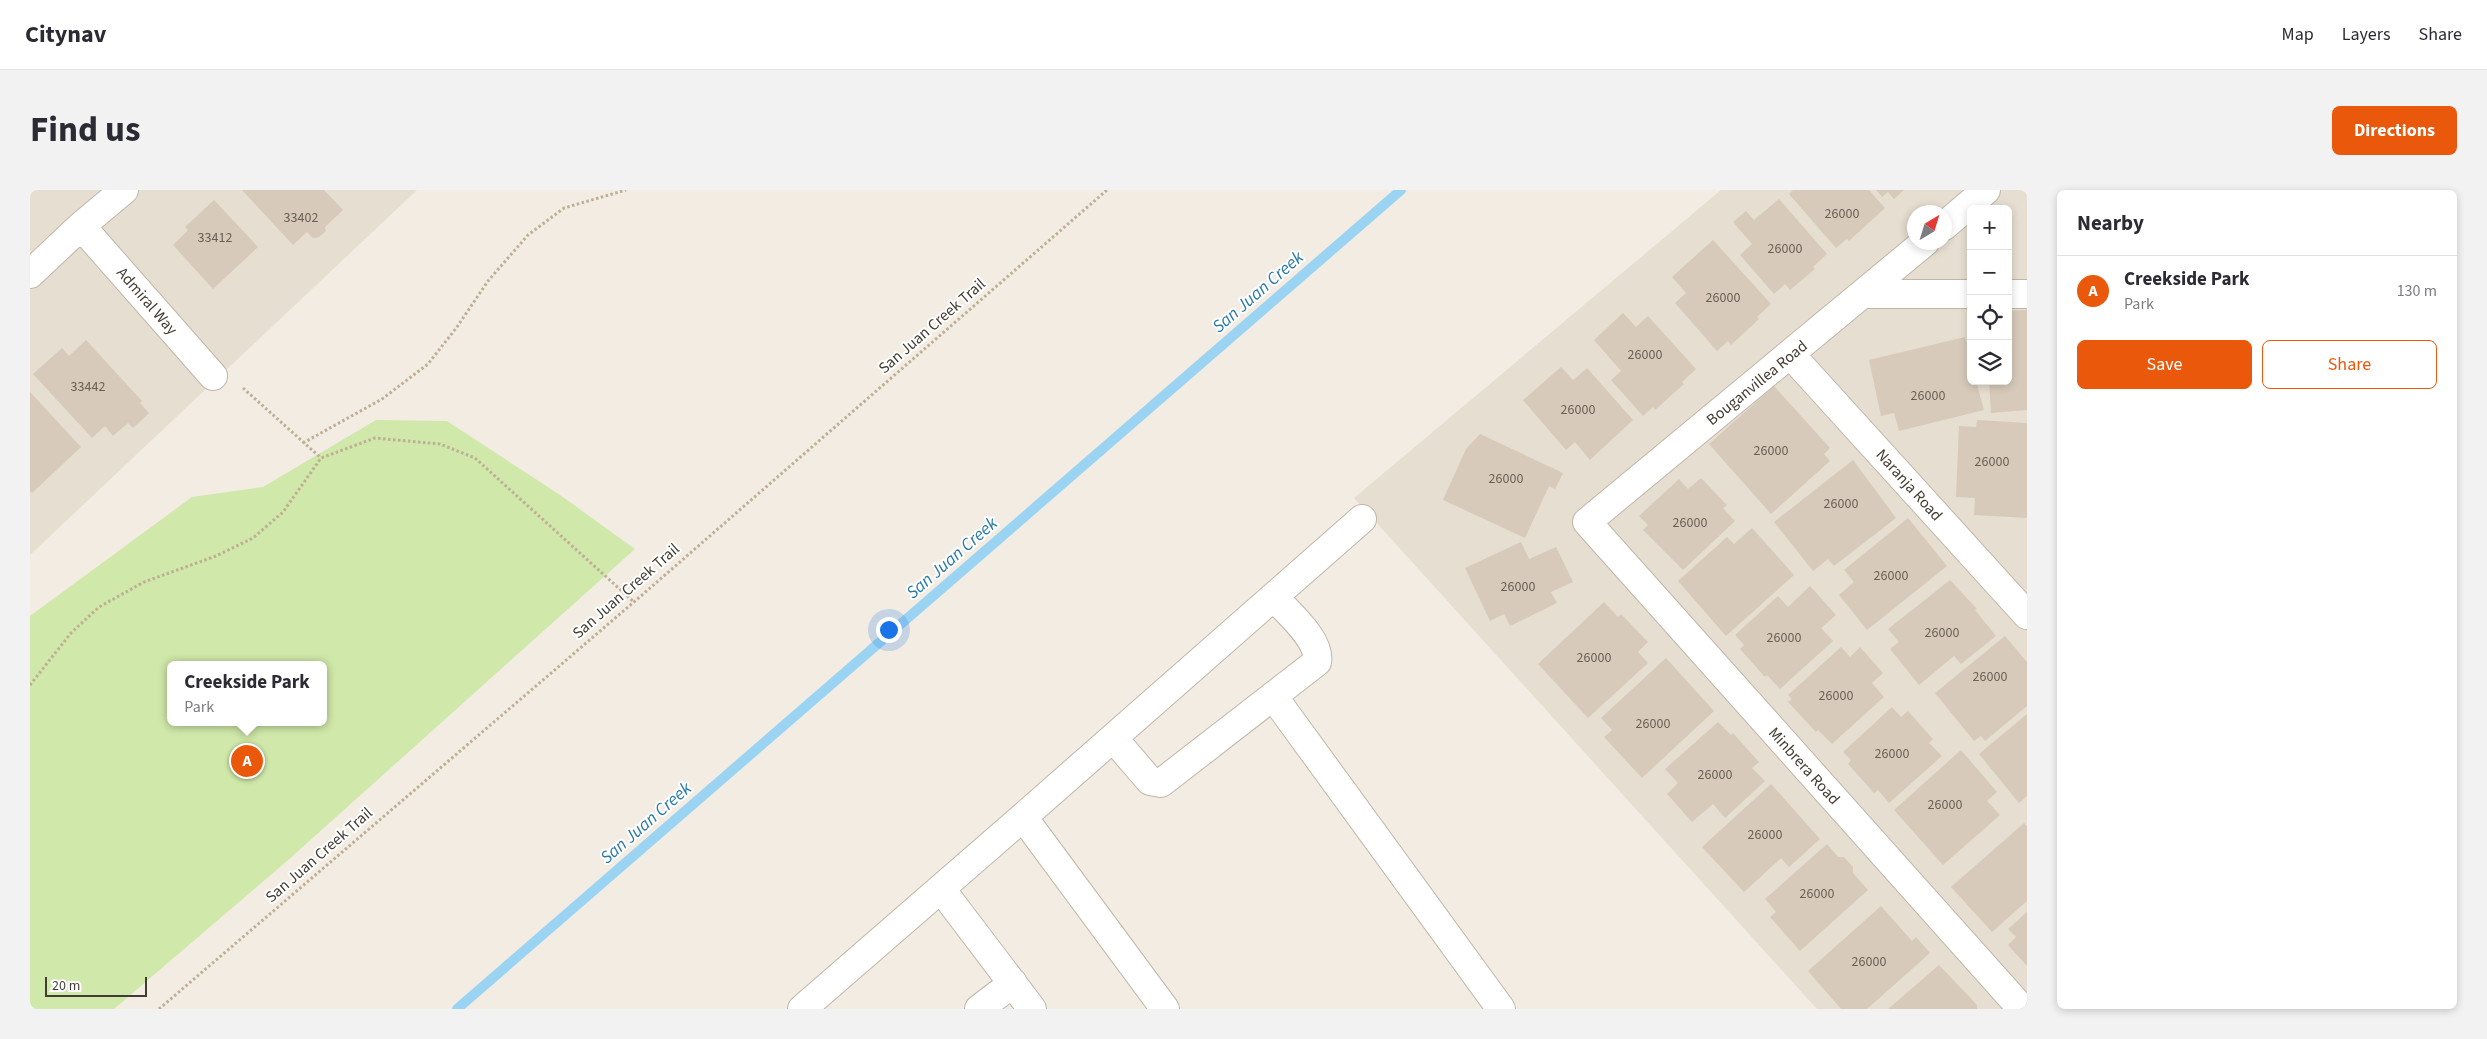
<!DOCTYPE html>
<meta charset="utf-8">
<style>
body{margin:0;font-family:"Source Sans 3",sans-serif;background:#f2f2f3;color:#2b2b33}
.controls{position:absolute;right:15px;top:15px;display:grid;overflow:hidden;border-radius:8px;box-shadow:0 2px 8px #0003}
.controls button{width:45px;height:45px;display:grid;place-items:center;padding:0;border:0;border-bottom:1px solid #e1e1e2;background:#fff;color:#2b2b33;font:25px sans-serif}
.compass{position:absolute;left:1877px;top:15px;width:45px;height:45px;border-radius:50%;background:#fff;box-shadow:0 2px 8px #0003;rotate:38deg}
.scale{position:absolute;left:15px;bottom:12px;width:102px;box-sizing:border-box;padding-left:5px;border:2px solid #433c33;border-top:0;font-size:14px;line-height:18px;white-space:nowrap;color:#433c33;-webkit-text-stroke:4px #fff;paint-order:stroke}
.you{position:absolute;left:858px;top:439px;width:18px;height:18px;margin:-12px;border:4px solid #fff;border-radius:50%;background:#1a73e8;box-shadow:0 0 0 8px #1a73e833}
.badge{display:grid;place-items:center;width:32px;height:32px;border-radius:50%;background:#ea580c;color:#fff;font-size:16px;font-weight:700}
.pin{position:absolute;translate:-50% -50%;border:2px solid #fff;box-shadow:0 1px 5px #0006}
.popup{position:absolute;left:137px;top:471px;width:160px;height:65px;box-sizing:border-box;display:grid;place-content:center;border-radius:8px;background:#fff;filter:drop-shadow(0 1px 4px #0005);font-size:16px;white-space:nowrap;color:#7c7c81}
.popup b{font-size:19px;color:#2b2b33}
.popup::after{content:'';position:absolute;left:50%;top:100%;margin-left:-10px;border:10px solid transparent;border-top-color:#fff}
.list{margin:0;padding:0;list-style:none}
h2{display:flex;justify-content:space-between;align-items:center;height:65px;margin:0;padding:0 20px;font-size:21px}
h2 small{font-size:16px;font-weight:400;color:#7c7c81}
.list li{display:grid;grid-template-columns:32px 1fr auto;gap:15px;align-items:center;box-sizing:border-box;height:70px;padding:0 20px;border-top:1px solid #e1e1e2}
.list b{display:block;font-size:19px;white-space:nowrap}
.list p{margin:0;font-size:16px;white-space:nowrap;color:#7c7c81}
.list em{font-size:16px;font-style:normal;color:#7c7c81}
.actions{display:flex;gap:10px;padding:15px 20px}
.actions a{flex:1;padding:11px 0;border:1px solid #ea580c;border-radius:8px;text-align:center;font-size:18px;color:#ea580c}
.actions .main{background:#ea580c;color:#fff}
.icon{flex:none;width:28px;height:28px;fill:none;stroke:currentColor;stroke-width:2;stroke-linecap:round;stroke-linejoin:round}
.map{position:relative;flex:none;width:1997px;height:819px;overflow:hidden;border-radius:8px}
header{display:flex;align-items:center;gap:30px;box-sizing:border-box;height:70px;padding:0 25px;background:#fff;border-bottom:1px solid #e1e1e2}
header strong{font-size:24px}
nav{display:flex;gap:28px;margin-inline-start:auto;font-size:18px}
.intro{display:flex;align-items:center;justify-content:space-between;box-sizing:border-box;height:120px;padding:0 30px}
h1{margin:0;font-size:35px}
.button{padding:12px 22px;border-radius:8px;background:#ea580c;color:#fff;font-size:18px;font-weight:700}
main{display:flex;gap:30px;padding:0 30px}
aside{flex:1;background:#fff;border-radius:8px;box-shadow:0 2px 8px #0003}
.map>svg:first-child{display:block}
.residential{fill:#e6ded0;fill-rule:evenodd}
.green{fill:#d0e8a9;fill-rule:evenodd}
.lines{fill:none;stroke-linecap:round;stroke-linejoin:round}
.stream{stroke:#9bd4f2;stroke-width:10}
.building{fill:#d7caba}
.minor-casing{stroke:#c0b6a8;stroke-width:30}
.path{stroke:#bfae95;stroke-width:3;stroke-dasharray:2.5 2.5;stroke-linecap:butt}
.minor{stroke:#fff;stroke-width:28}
.labels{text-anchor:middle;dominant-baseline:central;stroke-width:4;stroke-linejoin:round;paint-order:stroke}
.number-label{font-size:14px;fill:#686055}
.street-label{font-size:16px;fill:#433c33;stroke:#fff}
.water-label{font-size:18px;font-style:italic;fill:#287ba9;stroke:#fff}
</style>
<header>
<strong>Citynav</strong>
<nav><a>Map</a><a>Layers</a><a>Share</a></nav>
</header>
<div class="intro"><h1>Find us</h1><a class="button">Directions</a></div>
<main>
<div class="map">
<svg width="1997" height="819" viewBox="0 0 1997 819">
<rect width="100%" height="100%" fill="#f2ece2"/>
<path class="residential" d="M0,0h387l-387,365z
M1691,0h306v819h-210l-463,-511zM1941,19h37v172h-37zM1884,22h30v30h-30z"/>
<path class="green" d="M346,230l71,1 113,74 75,54 -348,312 -173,148h-84v-393l162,-119 71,-10zM141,475h152v57h-152z"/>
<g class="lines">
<path class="stream" d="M427,819l944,-819"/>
</g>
<path class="building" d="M212,0h82l19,20 -18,17 1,4 -7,6 -6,1 -6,-6 -14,13z
M1763,0h76l16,18 -36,33 -2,-2 -11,9 -47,-54z
M1846,0h28l-10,9 -6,-7 -6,5z
M1749,9l48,55 -14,13 2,2 -25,21 -5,-6 -11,10 -34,-39 12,-11 -19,-22 13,-11 8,9z
M184,10l44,47 -45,42 -40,-44 15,-15 -3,-3z
M1683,50l58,64 -14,13 2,2 -28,26 -3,-4 -11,10 -42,-48 11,-10 -14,-16z
M1997,120v100l-36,3 -2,-32h19v-70z
M1593,123l13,14 12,-11 48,53 -14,13 2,2 -29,26 -2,-3 -10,9 -32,-36 10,-9 -27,-31z
M1935,147l6,23v21h5l8,29 -85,21 -5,-18 -13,3 -12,-56z
M56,150l56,61 -2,2 9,10 -16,15 -5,-5 -15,13 -8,-10 -13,12 -59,-64 29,-26 7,8z
M1531,177l12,13 14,-12 46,52 -43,40 -15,-18 -9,8 -43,-50z
M1744,196l56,62 -6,6 6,7 -59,53 -62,-70z
M0,202l51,55 -49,46 -2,-2z
M1947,230l50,3v95l-53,-3 1,-17 -19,-1 3,-71 17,1z
M1450,244l83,39 -8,16 -6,-3 -24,52 -82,-38 23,-51z
M1823,270l43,58 -62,48 -6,-7 -15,12 -39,-49z
M1671,288l26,27 -4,3 12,13 -52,49 -40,-40 5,-5 -9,-9 40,-37 9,10z
M1878,328l39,48 -80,64 -28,-35 15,-13 -10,-12z
M1722,338l42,47 -68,61 -48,-55 49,-44 7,7z
M1491,352l8,17 27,-12 17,35 -22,10 6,11 -47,23 -6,-12 -14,7 -25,-53z
M1920,390l27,29 -2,1 21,26 -35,28 -7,-8 -35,29 -29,-36 9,-7 -11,-13z
M1780,396l26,29 -15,13 12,13 -53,48 -13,-14 -2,2 -25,-28 4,-4 -9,-10 43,-39 10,11z
M1574,412l14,15 3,-3 27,28 -10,10 10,11 -60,55 -50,-54z
M1975,446l22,26v44l-42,35 -4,-5 -7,5 -39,-48z
M1811,457l9,10 10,-10 23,26 -11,10 12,14 -52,47 -14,-14 -2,2 -28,-30 4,-3 -4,-4z
M1636,468l48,53 -72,67 -38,-41 8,-7 -11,-12z
M1862,517l9,10 7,-6 25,28 -4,4 13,13 -53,47 -11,-13 -4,3 -26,-29 3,-4 -8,-8z
M1997,524v82l-8,7 -40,-49z
M1688,532l13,13 2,-2 26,29 -7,6 13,13 -40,37 -12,-14 -21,18 -25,-28 11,-11 -13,-14z
M1931,560l36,42 -10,9 13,14 -57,50 -49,-55z
M1741,594l49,55 -31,28 -8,-9 -37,34 -42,-45z
M1994,633l3,3v75l-35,31 -41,-45z
M1797,654l11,13h6l9,10v6l15,17 -68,61 -30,-34 6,-5 -11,-13z
M1851,716l31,35 4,-4 14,16 -63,56h-26l-33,-38z
M1997,722v54l-19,-21 8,-8 -8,-8z
M1909,775l38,40v4h-89z"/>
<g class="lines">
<defs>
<path id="minor" d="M51,36l132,150
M1914,36l42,-36
M1895,52l-338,280 435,487
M0,84l51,-48 43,-36
M1835,104h106
M1978,104h19
M1761,165l236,260
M1243,506l228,313
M1083,548l37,43 11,2 156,-121c4,-22 -29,-49 -43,-65
M993,627l339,-298
M911,699l91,120
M772,819l221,-192 142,192
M949,819l34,-26"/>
</defs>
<use href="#minor" class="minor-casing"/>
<path class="path" d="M213,198l78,70
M273,253l79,-44 46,-35 29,-37 31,-46 40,-46 36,-27 62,-18
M0,495l41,-52 28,-26 45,-25 72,-26 37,-18 30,-26 38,-54 54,-20 65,6 35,14 159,144
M129,819l475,-407 473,-412"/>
<use href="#minor" class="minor"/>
</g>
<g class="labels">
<g class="number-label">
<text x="1812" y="24">26000</text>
<text x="271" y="28">33402</text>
<text x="185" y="48">33412</text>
<text x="1755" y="59">26000</text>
<text x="1693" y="108">26000</text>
<text x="1615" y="165">26000</text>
<text x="58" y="197">33442</text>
<text x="1898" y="206">26000</text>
<text x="1548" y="220">26000</text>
<text x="1741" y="261">26000</text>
<text x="1962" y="272">26000</text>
<text x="1476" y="289">26000</text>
<text x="1811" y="314">26000</text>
<text x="1660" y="333">26000</text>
<text x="1861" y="386">26000</text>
<text x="1488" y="397">26000</text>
<text x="1912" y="443">26000</text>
<text x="1754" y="448">26000</text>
<text x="1564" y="468">26000</text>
<text x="1960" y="487">26000</text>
<text x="1806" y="506">26000</text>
<text x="1623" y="534">26000</text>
<text x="1862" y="564">26000</text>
<text x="1685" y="585">26000</text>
<text x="1915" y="615">26000</text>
<text x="1735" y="645">26000</text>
<text x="1787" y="704">26000</text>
<text x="1839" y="772">26000</text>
</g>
<g class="street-label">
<text transform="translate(117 111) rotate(49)">Admiral Way</text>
<text transform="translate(902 136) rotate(-41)">San Juan Creek Trail</text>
<text transform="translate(1727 193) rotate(-39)">Bouganvillea Road</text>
<text transform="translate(1879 295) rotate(48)">Naranja Road</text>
<text transform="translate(596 401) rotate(-41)">San Juan Creek Trail</text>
<text transform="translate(1774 576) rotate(48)">Minbrera Road</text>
<text transform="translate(289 665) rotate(-41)">San Juan Creek Trail</text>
</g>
<g class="water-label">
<text transform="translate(1228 102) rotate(-41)">San Juan Creek</text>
<text transform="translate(922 368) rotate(-41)">San Juan Creek</text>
<text transform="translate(616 633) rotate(-41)">San Juan Creek</text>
</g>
</g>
</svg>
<div class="controls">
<button>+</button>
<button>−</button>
<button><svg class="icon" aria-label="locate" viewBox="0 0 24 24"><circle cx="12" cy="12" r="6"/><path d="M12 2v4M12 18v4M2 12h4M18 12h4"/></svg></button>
<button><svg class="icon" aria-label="layers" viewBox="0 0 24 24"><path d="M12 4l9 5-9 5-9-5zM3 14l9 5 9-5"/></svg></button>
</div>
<svg class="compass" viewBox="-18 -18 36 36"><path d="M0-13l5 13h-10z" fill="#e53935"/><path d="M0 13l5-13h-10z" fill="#7c7c81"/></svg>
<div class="scale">20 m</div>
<div class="you"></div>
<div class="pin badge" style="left:217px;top:571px">A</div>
<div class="popup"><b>Creekside Park</b>Park</div>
</div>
<aside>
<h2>Nearby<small></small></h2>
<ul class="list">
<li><span class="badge">A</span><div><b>Creekside Park</b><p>Park</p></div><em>130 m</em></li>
</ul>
<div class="actions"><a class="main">Save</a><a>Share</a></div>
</aside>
</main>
